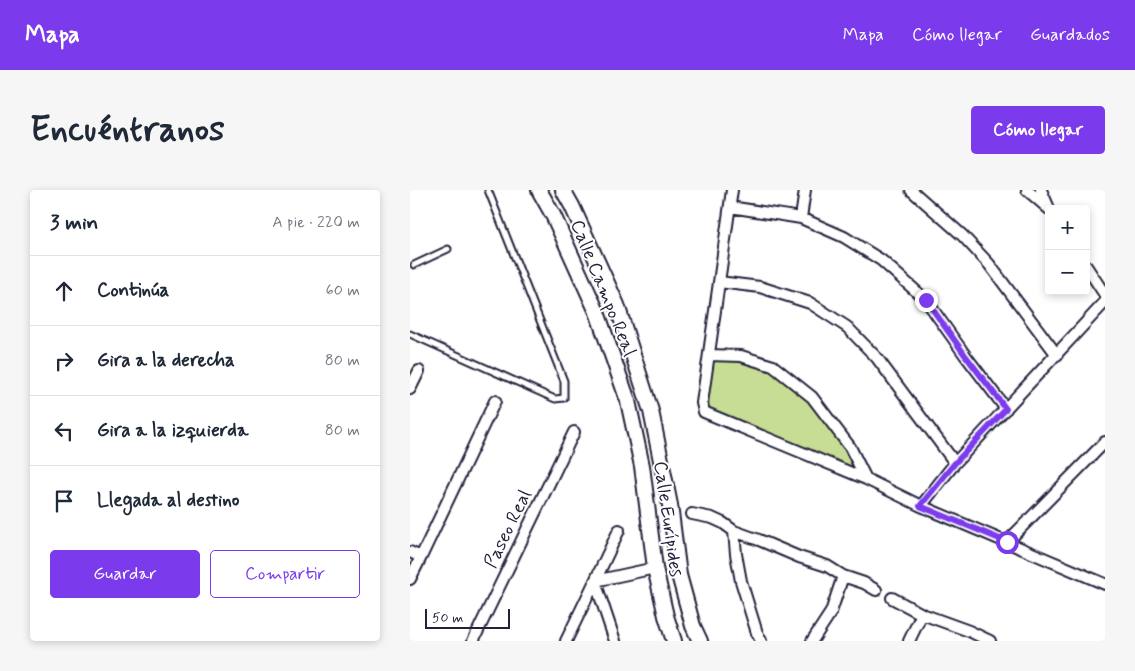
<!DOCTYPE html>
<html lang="es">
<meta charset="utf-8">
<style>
body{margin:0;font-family:Mynerve,sans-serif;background:#f6f6f7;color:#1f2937}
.controls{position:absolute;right:15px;top:15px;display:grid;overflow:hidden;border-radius:5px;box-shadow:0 2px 8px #0003}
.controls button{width:45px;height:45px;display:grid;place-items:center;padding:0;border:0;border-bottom:1px solid #e0e1e3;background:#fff;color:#1f2937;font:25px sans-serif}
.scale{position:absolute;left:15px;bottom:12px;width:85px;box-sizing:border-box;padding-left:5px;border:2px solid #22223b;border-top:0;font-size:14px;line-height:18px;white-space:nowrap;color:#22223b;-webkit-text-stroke:4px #fff;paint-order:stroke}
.stop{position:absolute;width:15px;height:15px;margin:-11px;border:4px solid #7c3aed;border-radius:50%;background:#fff}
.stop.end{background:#7c3aed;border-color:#fff;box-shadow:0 1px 5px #0008}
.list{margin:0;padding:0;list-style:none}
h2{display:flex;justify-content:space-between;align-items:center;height:65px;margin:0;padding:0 20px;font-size:21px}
h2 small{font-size:16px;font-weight:400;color:#747a83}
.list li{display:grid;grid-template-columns:32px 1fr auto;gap:15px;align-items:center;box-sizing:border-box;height:70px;padding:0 20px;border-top:1px solid #e0e1e3}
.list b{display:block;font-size:19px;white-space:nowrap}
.list em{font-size:16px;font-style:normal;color:#747a83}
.actions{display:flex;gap:10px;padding:15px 20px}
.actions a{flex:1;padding:11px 0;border:1px solid #7c3aed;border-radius:5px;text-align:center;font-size:18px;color:#7c3aed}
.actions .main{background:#7c3aed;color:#fff}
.icon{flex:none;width:28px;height:28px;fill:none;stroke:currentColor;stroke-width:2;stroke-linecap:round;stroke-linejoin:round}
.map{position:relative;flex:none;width:695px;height:451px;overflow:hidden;border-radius:5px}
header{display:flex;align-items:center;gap:30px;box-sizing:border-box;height:70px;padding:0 25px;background:#7c3aed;color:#fff}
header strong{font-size:24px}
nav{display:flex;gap:28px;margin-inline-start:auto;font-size:18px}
.intro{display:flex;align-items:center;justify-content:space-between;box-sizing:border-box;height:120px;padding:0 30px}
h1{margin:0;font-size:35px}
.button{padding:12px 22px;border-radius:5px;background:#7c3aed;color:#fff;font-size:18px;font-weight:700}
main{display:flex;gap:30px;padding:0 30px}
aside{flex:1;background:#fff;border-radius:5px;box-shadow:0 2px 8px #0003}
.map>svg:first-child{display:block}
.green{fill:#c7dd93;stroke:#748067}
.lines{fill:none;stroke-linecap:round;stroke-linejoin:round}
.service-casing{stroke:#22223b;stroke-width:9}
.minor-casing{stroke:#22223b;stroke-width:14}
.tertiary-casing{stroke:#22223b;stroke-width:18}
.service{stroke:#fff;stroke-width:5}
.minor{stroke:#fff;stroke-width:10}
.tertiary{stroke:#fff;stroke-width:14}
.route{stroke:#7c3aed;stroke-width:6}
.labels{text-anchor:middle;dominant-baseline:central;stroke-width:4;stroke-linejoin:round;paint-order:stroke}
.street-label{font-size:19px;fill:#22223b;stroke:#fff}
</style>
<header>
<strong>Mapa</strong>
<nav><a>Mapa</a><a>Cómo llegar</a><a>Guardados</a></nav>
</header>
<div class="intro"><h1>Encuéntranos</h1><a class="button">Cómo llegar</a></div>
<main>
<aside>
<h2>3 min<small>A pie · 220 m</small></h2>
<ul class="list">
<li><svg class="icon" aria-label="ahead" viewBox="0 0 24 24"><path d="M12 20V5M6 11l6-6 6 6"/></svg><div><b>Continúa</b></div><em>60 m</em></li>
<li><svg class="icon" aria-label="right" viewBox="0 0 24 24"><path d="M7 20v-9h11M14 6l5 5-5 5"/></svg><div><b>Gira a la derecha</b></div><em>80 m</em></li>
<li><svg class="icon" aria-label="left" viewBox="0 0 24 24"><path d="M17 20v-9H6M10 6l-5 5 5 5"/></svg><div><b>Gira a la izquierda</b></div><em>80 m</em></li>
<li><svg class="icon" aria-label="arrive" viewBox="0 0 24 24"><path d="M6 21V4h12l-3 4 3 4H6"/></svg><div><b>Llegada al destino</b></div></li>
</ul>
<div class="actions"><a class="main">Guardar</a><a>Compartir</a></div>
</aside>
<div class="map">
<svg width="695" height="451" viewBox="0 0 695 451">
<rect width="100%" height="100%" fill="#fff"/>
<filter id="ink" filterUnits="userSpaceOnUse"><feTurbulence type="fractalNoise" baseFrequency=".02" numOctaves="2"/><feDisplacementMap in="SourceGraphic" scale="10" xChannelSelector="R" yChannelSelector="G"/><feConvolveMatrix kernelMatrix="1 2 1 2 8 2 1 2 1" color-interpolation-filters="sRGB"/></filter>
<g filter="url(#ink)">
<path class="green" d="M299,165l64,11 39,32 54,81 -162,-67z"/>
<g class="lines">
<defs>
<path id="service" d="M4,75l34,-16
M0,144l145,65 9,-1v-17l-76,-191"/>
<path id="minor" d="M322,0l-30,213 2,9 162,67 55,27 184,78
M501,0l51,45 27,29 68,91
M617,0l22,19
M631,0l7,16
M320,17l71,11 43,19 37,23 45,40 39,55 41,54
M391,28l4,-28
M676,76l19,29
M309,92l41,5 50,16 37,24 30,31 78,105
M299,165l32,1 32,10 39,31 38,50 16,32
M0,199l9,-18
M511,316l34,-43 150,-161
M282,324l20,4 11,5 11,8 25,9 40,17 28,9 16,10 21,7 12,7
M324,341l2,23 5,27 16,52 4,8
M597,352l98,-100
M0,362l11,5 74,-156
M0,389l11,-22
M185,391l20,60
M185,391l60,-13
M482,408l30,16 47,17 21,10
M63,451l101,-209
M156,451l29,-60 24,-51
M402,451l19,-29 12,-36
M499,451l13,-27"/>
<path id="tertiary" d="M129,0l14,25 44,97 31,89 14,65 13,102 11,48 8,25
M153,0l9,16 45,99 34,106 19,94 9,70 14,51 7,15"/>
</defs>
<use href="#service" class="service-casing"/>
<use href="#minor" class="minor-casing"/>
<use href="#tertiary" class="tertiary-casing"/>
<use href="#service" class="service"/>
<use href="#minor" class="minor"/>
<use href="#tertiary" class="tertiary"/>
</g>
</g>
<g class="lines" filter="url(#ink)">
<path class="route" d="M516,110l39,55 41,54 -51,54 -35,43 87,36"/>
</g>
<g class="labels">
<g class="street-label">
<text transform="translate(193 98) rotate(68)">Calle Campo Real</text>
<text transform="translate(258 329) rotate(82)">Calle Eurípides</text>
<text transform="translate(98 339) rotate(-64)">Paseo Real</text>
</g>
</g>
</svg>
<div class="controls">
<button>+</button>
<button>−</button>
</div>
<div class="scale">50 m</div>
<div class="stop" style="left:597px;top:352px"></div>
<div class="stop end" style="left:516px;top:110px"></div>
</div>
</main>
